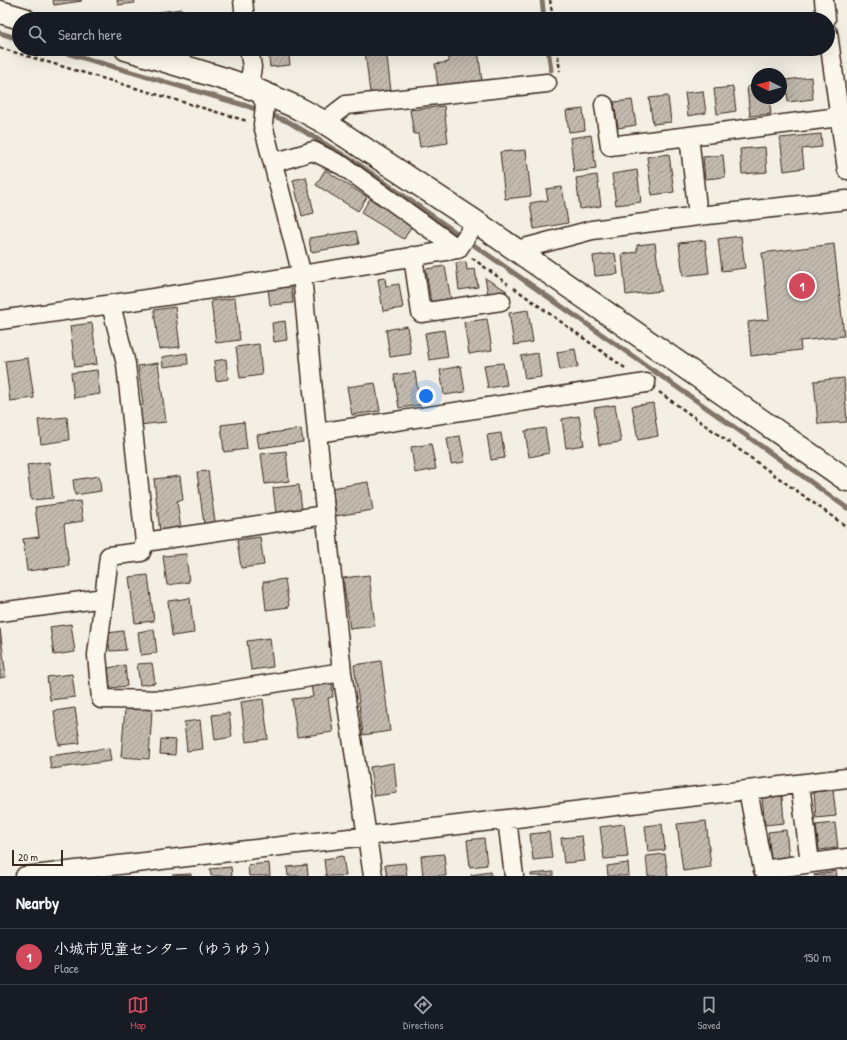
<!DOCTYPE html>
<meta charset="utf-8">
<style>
body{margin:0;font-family:"Patrick Hand","Klee One",sans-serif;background:#20242c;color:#f1f3f6}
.compass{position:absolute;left:751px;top:68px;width:36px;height:36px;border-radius:50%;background:#171b24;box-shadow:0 4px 16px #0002;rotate:275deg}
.scale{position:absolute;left:12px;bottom:10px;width:51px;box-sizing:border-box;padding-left:4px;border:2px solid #3b2a1e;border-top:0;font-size:11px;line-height:14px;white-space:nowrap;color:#3b2a1e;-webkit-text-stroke:3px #fbf7ec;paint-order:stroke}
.you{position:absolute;left:426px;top:396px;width:14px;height:14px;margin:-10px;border:3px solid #fff;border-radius:50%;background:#1a73e8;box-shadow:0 0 0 6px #1a73e833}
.badge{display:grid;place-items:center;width:26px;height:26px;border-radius:50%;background:#d1495b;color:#fff;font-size:13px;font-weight:700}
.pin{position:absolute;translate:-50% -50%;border:2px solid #fff;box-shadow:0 1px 4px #0006}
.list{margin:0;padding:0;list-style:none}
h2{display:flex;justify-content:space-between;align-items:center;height:52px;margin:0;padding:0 16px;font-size:17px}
h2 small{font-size:13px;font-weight:400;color:#9ea1a6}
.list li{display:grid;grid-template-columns:26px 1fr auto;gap:12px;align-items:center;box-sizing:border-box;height:56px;padding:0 16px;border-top:1px solid #363941}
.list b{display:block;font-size:15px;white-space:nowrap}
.list p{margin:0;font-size:13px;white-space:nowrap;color:#9ea1a6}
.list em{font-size:13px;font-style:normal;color:#9ea1a6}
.icon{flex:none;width:22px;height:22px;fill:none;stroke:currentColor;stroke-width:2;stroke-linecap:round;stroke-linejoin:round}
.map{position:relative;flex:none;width:847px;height:876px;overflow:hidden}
.search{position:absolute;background:#171b24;box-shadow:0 4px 16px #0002;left:12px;right:12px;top:12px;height:44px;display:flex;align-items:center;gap:10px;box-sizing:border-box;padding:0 14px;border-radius:22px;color:#9ea1a6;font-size:15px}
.sheet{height:108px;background:#171b24}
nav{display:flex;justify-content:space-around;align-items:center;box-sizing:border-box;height:56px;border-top:1px solid #363941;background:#171b24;font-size:11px;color:#9ea1a6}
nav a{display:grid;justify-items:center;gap:2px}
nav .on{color:#d1495b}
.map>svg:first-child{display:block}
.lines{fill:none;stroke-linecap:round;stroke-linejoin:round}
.stream{stroke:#817468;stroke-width:5}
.building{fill:url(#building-hatch);stroke:#3b2a1e}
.minor-casing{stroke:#3b2a1e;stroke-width:21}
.tertiary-casing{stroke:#3b2a1e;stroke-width:25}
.path{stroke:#3b2a1e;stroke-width:2.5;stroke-dasharray:4 3;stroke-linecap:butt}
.minor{stroke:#fbf7ec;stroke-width:18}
.tertiary{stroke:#fbf7ec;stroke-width:22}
</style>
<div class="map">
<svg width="847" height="876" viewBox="0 0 847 876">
<defs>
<pattern id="building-hatch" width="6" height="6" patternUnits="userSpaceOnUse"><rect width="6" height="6" fill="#c3bbb0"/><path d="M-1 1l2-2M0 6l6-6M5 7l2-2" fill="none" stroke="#a0988f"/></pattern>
</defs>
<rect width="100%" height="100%" fill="#f3efe4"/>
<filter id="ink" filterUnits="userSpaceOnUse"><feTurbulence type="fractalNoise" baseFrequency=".025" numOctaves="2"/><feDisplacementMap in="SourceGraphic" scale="8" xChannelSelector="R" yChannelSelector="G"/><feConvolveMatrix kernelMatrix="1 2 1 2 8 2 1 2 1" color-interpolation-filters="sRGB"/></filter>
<g filter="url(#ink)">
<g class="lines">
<path class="stream" d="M542,0l2,19
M0,33l19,6
M53,49l194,57 42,16 72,44 393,275 93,67
M548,49l3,21"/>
</g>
<path class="building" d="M53,0h28l1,1 -28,4z
M117,0h17l1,3 -17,2z
M182,9l1,10h-23l-1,-7z
M224,13v6h-20v-4z
M268,49h20l2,16 -20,2z
M378,49h8l5,42 -21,2 -5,-42z
M447,49h31l4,33 -44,6 -3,-24 14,-2z
M811,77l2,22 -25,3 -2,-22z
M757,85v13h12l2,16 -21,2 -3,-29z
M733,87l3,24 -19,3 -3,-25z
M703,91l3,22 -18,3 -3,-23z
M668,96l3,26 -18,2 -4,-26z
M632,100l4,25 -18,3 -4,-26z
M444,106l4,37 -28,4 -2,-13h-4l-4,-24z
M583,109l2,21 -16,2 -3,-21z
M821,134l1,13 -20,2 2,19 -20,3 -4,-33z
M591,135l5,34 -22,3 -4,-34z
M765,147l2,25 -25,2 -2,-25z
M526,150l5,46 -26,3 -5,-47z
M669,154l5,38 -22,3 -5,-38z
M723,155l2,22 -20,2 -2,-22z
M325,170l42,27 -9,14 -42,-26z
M637,170l4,32 -25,3 -4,-31z
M597,175l4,31 -21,3 -4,-31z
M306,177l8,36 -12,3 -9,-36z
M562,187l6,36 -34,6 -4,-26 18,-3 -2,-11z
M370,199l42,26 -8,14 -43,-26z
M356,231l3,13 -48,8 -2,-14z
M741,236l4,32 -23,3 -4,-32z
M705,240l4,33 -26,3 -4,-33z
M655,243l6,48 -35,4 -4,-41 15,-2v-7z
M834,244l10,92 -44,5 1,9 -50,6 -3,-34 21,-3 -7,-66z
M615,253l3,21 -23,2 -2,-20z
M466,262l1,8 8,-1 3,18 -19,3 -3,-27z
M445,266l6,34 -20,3 -5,-34z
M385,278l1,8 13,-2 4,24 -20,3 -5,-32z
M485,278l22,13 -19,3z
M291,286l2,17 -23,2 -2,-16z
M235,298l5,42 -24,3 -5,-42z
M175,307l5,40 -21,2 -5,-39z
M528,310l5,32 -19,3 -5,-32z
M487,319l5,31 -23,4 -5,-32z
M285,321l2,19 -13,2 -2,-19z
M92,323l5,41 -22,3 -5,-41z
M407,326l4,28 -21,3 -4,-27z
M444,330l4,27 -19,3 -4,-27z
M259,344l3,31 -22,3 -4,-31z
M575,349l3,18 -18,3 -3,-18z
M187,353l1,11 -25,3 -1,-10z
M538,353l3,24 -16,2 -4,-23z
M28,358l6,40 -24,3 -5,-40z
M226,359l2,20 -12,2 -2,-20z
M158,363l8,59 -27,3 -2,-19 6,-1 -5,-39z
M503,363l4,22 -19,3 -4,-23z
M461,366l4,26 -21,3 -4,-25z
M97,370l3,24 -26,4 -3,-25z
M415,372l5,33 -21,3 -5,-33z
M844,378l3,44 -29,2 -4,-43z
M375,383l5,28 -28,4 -5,-28z
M653,403l5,33 -20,4 -6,-34z
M615,405l6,37 -22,3 -5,-37z
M579,416l5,29 -18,3 -4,-29z
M67,417l2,23 -28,4 -3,-24z
M244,422l3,27 -23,3 -3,-27z
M545,428l4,25 -20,4 -4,-26z
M301,429l2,13 -44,6 -2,-13z
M501,433l4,25 -14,2 -4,-25z
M460,436l5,26 -14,2 -4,-26z
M431,444l5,25 -21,4 -4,-26z
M286,451l3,30 -24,3 -4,-30z
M49,462l4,36 -22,2 -4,-35z
M208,471l7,51 -11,2 -7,-52z
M99,476l2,15 -26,4 -2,-15z
M180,476l3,24 -6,1 4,28 -21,3 -6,-53z
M368,482l5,28 -37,6 -4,-28z
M299,485l3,25 -26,4 -3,-26z
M80,501l3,20 -19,3 5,42 -42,5 -4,-32 16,-2 -4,-30z
M260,537l4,28 -23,3 -4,-28z
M186,554l3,28 -22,3 -4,-29z
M148,575l6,46 -19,2 -6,-46z
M369,575l6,51 -25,3 -7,-51z
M285,579l4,28 -23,3 -3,-28z
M190,598l4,35 -22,3 -4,-35z
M71,624l4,28 -21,3 -4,-28z
M0,629l6,48 -6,1z
M154,629l3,24 -16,2 -3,-23z
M123,631l3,19 -16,1 -3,-18z
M270,638l3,29 -22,3 -4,-29z
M381,661l9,70 -27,4 -9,-70z
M152,663l3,20 -15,2 -3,-21z
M125,665l2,21 -17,2 -2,-20z
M72,674l3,23 -25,3 -3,-23z
M332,683l1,14 -5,1 5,34 -36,5 -5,-38 21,-2 -2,-12z
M263,699l5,40 -22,3 -5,-40z
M75,708l5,35 -21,2 -5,-34z
M125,708l27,2 -3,49 -28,-2z
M229,713l3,24 -17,3 -3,-25z
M200,720l3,29 -16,2 -3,-29z
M161,739l15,1 -1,15 -15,-1z
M109,748l2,13 -60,8 -2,-13z
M394,763l3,30 -23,3 -4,-29z
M833,790l3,26 -20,2 -2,-26z
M782,796l2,27 -19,2 -3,-27z
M706,821l5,46 -28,4 -6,-47z
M835,823l3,25 -19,2 -3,-25z
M624,824l4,33 -24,2 -4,-32z
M662,824l3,26 -17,2 -3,-26z
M786,830l3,27 -18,2 -3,-27z
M549,832l3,26 -19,2 -3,-26z
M582,836l3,25 -21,2 -3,-25z
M484,838l3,27 -17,2 -3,-27z
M444,854l2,22h-23l-2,-20z
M665,854l3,22h-20l-2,-20z
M343,856l3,20h-20l-2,-17z
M269,863l1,13h-21l-1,-11z
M405,863l2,13h-20l-2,-11z
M628,863l1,13h-21l-1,-10z
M307,865l1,11h-20l-1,-9z
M231,867l1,9h-21l-1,-7z
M836,871l1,5h-23v-1z
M490,872l1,4h-20v-1z
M553,872v4h-22v-2z
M191,874v2h-19v-1z"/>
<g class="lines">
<defs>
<path id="minor" d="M243,0l2,19
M824,0l2,19
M828,33l19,137
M249,49l3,18 -2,12 9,12 6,13 -2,21 39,150 15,158 25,239 31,204
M604,105l6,41 229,-29
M324,122l22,-17 201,-22
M689,136l9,80
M273,163l40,-12 30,15 115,83
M517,250l75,-20 106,-14 149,-16
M413,256l8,57 80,-12
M111,305l15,59 19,178
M0,320c153,-21 306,-45 458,-71l18,-27
M317,433l329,-50
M104,598l-7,57 4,44 69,1 172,-28
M0,612l104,-14 5,-42 32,-4 4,-10 180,-27
M800,784l10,79
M748,790l15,80 84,-12
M507,819l7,57
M25,876l342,-40 480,-58"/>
<path id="tertiary" d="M0,12l24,7
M126,49l102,31 31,11 37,16 28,15 152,100 371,258"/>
</defs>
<use href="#minor" class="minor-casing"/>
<use href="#tertiary" class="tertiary-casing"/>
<path class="path" d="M550,0l3,19
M0,48l247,73
M557,49l3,22
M472,258l36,26
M514,288l111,80
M659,392l188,135"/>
<use href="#minor" class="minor"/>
<use href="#tertiary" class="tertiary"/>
</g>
</g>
</svg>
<svg class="compass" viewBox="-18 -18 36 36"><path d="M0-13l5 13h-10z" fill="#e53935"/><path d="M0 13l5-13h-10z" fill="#9ea1a6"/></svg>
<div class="scale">20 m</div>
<div class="you"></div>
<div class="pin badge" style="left:802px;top:286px">1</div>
<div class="search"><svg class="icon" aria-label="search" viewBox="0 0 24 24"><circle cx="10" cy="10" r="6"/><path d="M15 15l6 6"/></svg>Search here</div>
</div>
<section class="sheet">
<h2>Nearby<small></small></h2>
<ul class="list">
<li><span class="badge">1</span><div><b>小城市児童センター（ゆうゆう）</b><p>Place</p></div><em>150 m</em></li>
</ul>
</section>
<nav>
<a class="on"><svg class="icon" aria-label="map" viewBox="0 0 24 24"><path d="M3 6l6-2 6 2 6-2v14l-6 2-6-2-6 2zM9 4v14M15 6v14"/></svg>Map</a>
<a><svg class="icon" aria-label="directions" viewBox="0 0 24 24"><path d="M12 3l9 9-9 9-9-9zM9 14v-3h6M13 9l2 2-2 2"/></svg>Directions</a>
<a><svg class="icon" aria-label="saved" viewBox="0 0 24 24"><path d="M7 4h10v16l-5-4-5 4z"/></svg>Saved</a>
</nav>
